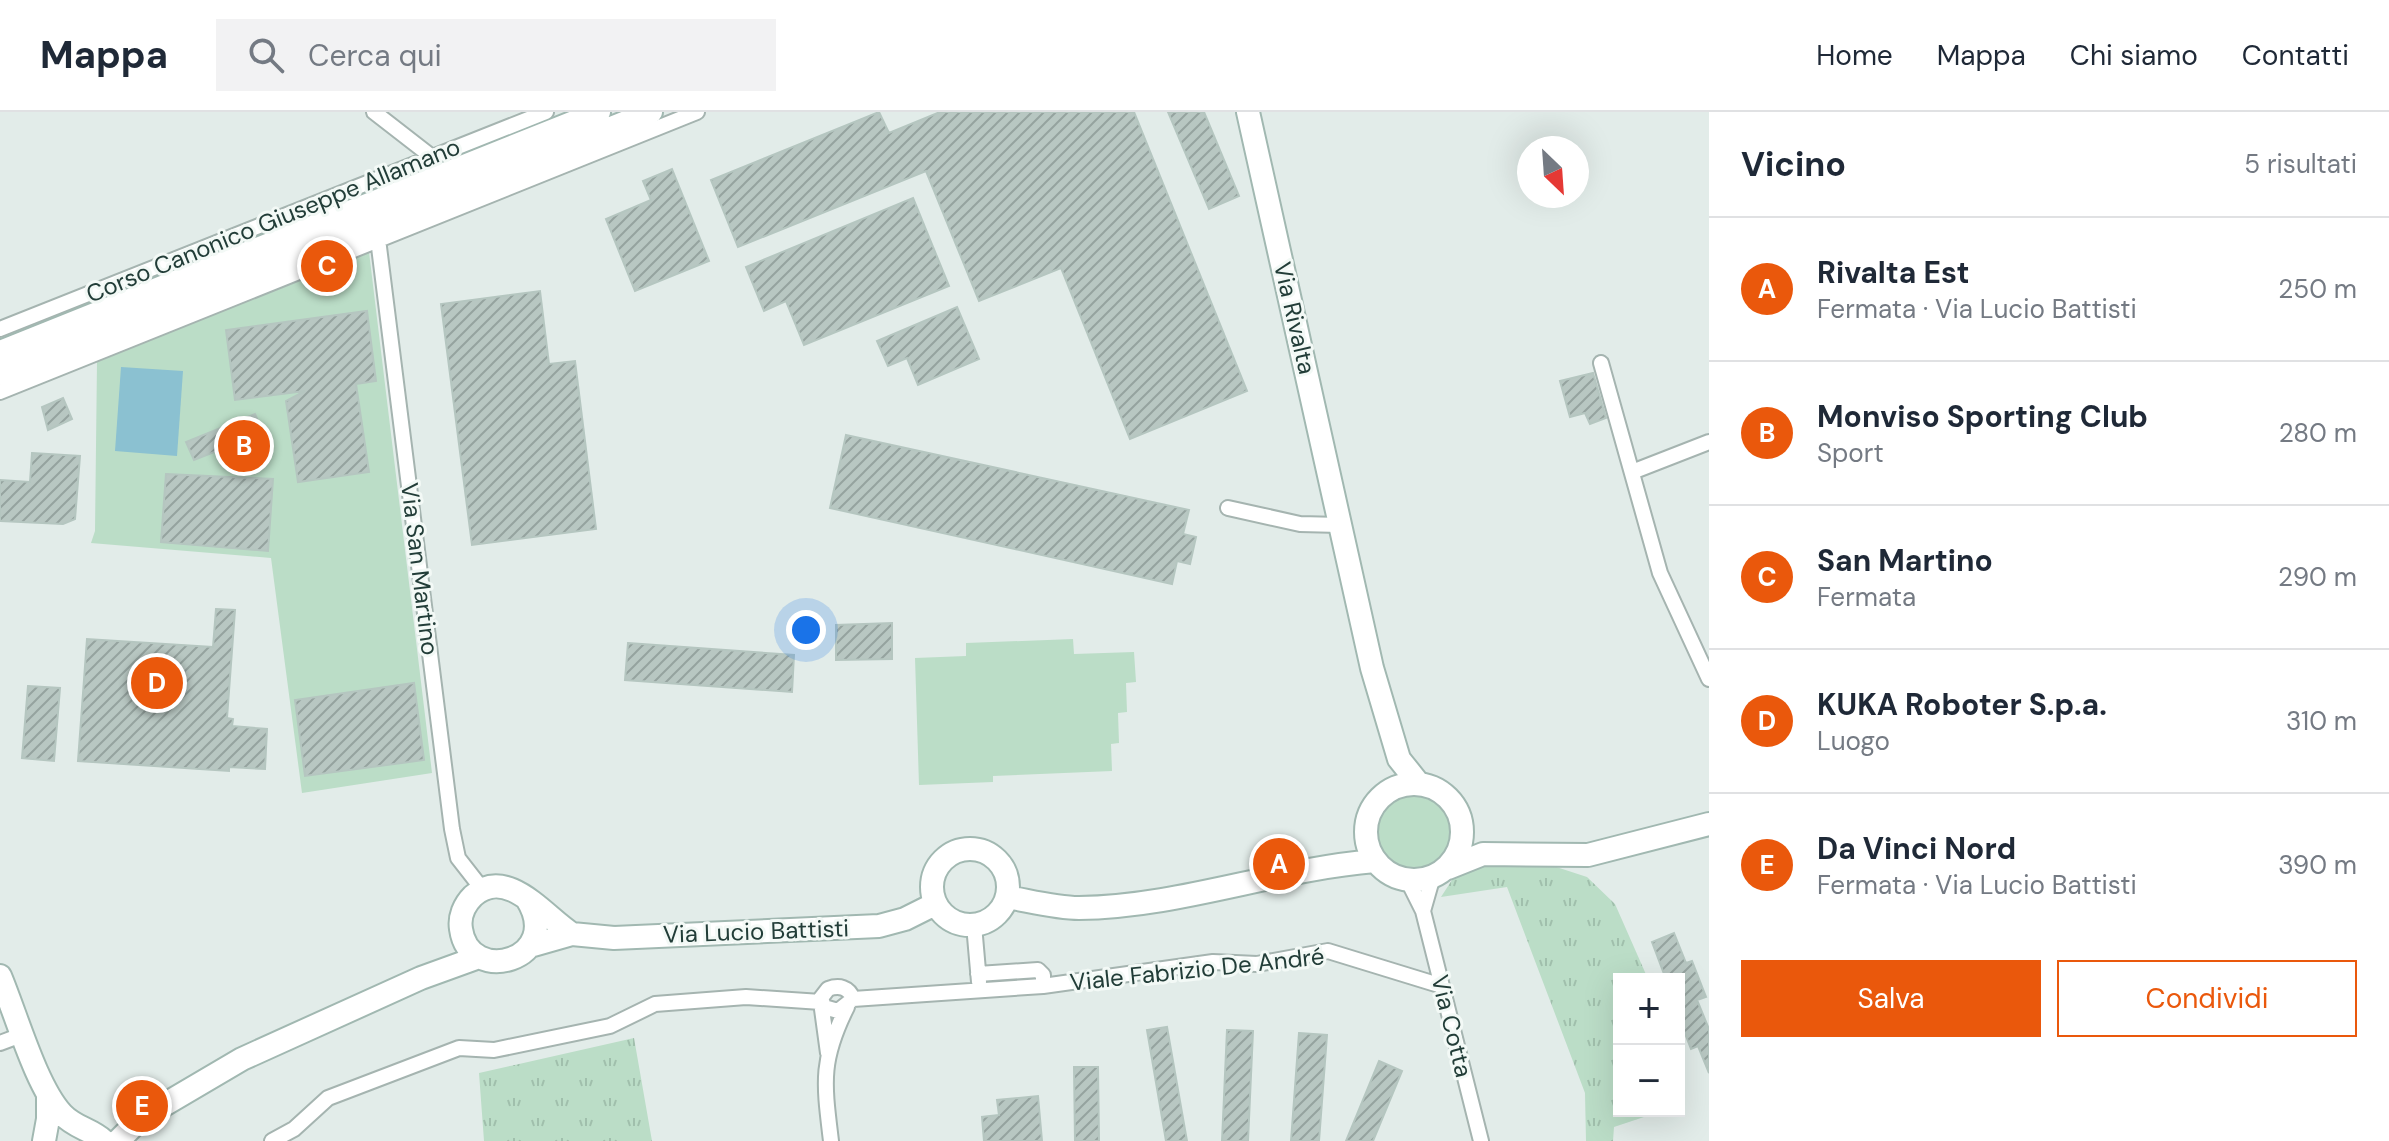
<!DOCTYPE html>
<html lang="it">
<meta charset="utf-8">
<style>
body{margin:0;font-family:"DM Sans",sans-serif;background:#f2f2f3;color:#1f2937}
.controls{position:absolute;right:24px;bottom:24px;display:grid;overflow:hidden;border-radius:0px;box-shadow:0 8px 32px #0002}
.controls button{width:72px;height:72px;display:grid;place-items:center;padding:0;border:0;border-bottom:2px solid #e0e1e3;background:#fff;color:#1f2937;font:40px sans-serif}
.compass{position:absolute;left:1517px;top:24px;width:72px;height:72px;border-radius:50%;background:#fff;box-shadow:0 8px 32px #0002;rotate:155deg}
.you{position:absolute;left:806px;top:518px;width:28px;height:28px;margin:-20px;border:6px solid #fff;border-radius:50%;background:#1a73e8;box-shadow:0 0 0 12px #1a73e833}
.badge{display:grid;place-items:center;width:52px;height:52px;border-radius:50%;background:#ea580c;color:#fff;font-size:26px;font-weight:700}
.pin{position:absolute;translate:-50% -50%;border:4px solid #fff;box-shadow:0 2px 8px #0006}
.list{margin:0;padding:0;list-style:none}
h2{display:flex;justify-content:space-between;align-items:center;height:104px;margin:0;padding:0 32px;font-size:34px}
h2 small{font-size:26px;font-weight:400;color:#747a83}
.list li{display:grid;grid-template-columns:52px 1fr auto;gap:24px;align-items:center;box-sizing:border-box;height:144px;padding:0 32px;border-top:2px solid #e0e1e3}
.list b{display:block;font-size:30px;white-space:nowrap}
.list p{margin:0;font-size:26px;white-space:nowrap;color:#747a83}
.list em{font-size:26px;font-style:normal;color:#747a83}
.actions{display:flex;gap:16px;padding:24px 32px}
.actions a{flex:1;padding:18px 0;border:2px solid #ea580c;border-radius:0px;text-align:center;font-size:28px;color:#ea580c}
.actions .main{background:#ea580c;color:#fff}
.icon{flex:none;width:44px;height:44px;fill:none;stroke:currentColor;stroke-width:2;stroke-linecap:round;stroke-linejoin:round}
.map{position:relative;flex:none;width:1709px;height:1029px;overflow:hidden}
header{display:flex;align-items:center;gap:48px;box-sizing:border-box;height:112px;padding:0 40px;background:#fff;border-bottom:2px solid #e0e1e3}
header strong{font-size:38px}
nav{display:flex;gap:44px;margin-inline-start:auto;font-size:28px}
.search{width:560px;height:72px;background:#f2f2f3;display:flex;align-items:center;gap:20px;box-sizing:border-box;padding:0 28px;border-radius:0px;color:#747a83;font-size:30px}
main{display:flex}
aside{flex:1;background:#fff}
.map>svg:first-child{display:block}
.green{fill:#bbddc7}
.park{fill:url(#park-tufts)}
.water{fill:#8bc1d1}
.building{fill:url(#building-hatch);stroke:#b5c6c0;stroke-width:2}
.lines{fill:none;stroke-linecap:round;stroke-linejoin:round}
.street-casing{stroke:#a5b4b0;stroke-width:18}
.secondary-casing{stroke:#a1b8b1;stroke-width:26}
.street{stroke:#fff;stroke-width:14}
.secondary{stroke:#fff;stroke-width:22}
.labels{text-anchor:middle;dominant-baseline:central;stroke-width:6;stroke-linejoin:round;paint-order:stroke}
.street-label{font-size:24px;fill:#223d38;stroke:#f3f9f6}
</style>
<header>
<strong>Mappa</strong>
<div class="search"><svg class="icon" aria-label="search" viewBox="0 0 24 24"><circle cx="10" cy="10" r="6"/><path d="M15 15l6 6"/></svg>Cerca qui</div>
<nav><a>Home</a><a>Mappa</a><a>Chi siamo</a><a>Contatti</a></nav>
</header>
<main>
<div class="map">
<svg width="1709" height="1029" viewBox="0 0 1709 1029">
<defs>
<pattern id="park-tufts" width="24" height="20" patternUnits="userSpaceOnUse" patternTransform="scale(2)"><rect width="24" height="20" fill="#bbddc7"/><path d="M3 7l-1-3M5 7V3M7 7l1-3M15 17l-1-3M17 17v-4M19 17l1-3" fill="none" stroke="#a0bfac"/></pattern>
<pattern id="building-hatch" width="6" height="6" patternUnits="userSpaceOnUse" patternTransform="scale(2)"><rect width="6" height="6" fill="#b8c7c2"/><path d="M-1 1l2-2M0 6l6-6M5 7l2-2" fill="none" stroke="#95a39f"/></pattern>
</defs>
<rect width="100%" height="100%" fill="#e2ece9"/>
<path class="green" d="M369,140l63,521 -130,20 -31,-235 -180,-15 4,-12 2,-169z
M1073,527l1,15 60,-2 2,30 -10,1 1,29 -9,1 1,30 -8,1 1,27 -119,5v6l-74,3 -4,-127 51,-2v-13z
M1374 719a39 39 0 1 1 78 0a39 39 0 1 1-78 0Z"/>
<path class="park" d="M1541,750l46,15 28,27 33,75h-29v132h43l-48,16 -1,14h-27l-1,-48 -78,-206 -66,10 20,-31z
M634,926l18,103h-168l-5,-68z"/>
<path class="water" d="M121,255l62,4 -6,85 -62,-5z"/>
<path class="building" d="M879,0l10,21 51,-21h194l113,279 -117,48 -69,-171 -82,33 -53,-130 -188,76 -27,-67z
M1168,0h36l35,84 -30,13z
M672,57l37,92 -74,30 -29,-72 45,-19 -8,-19z
M913,86l36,88 -145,59 -18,-44 -22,10 -18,-44z
M540,179l9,73 26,-3 21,168 -124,16 -31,-241z
M957,195l22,52 -61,26 -11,-27 -19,8 -11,-25z
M367,199l9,70 -20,3 13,88 -71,10 -12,-81 19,-10 -70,9 -9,-70z
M1593,261l13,45 -16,6 -5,-11 -15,4 -10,-36z
M63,286l9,21 -24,11 -6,-23z
M255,302l11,27 -26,9 -3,-7 -43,17 -8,-18z
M846,323l343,75 -6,24 13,3 -6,27 -13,-3 -5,23 -342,-76z
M32,341l48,3 -5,63 -12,5 -63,-3v-41l30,2z
M166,362l107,5 -5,72 -107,-9z
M216,497l19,1 -8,108 6,1 -1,7 35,3 -2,40 -36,-2v4l-151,-10 9,-122 126,8z
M892,511v36l-56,1v-35z
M628,531l166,12 -2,37 -167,-12z
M414,571l10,77 -119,16 -10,-76z
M28,574l32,2 -6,73 -32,-3z
M1674,821l12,30 6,-2 14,36 -9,3 12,29v44l-11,-27 -7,3 -12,-31v-39l-15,-5 -12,-32z
M1167,915l20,114h-21l-19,-111z
M1227,918l26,1 -5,110h-26z
M1299,921l28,2 -8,106h-28z
M1379,949l23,10 -29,70h-27z
M1074,955h24l1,74h-24z
M1038,984l4,45h-58l-2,-24 17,-2 -2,-15z"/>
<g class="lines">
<defs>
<path id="street" d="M374,0l58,45
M378,127l74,590 6,29 25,32
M0,217l546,-217
M1601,251l59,210 49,106
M0,280l697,-280
M1632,360l77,-30
M1228,396l72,16 40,1
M1407,767l16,32 58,230
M1423,799l10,-35
M974,813l5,57
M978,862l60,-4 5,5v11
M853,887c-4,-12 -14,-14 -25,-10l-7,9 3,9 14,4 15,-12 190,-13 170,-24 44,2 71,-13 114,35
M0,931l24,-9
M272,1029l22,-12 34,-31 131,-50 35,2 116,-24 45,-22 91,-7 75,5 7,51
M831,1029c-7,-58 -11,-80 16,-134"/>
<path id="secondary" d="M1248,0l124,556 27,91 20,25
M0,240l599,-240
M0,262l651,-262
M1366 720a48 48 0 1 1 96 0a48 48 0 1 1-96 0Z
M932 775a38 38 0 1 1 76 0a38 38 0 1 1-76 0Z
M1448,756l35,-14 105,1 121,-31
M1007,785c23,4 49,11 72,11 100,-1 197,-39 296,-47
M527,787c38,61 -58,88 -66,30 -2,-12 3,-24 12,-33 34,-31 72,21 99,38
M530,834l42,-12 42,4 265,-12 26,-7 30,-15
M0,864c16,38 36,110 62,138 13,14 29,15 42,27
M44,1029l4,-22v-24
M118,1029l22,-22 102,-60 179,-81 58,-21"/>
</defs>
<use href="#street" class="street-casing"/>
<use href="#secondary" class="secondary-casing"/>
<use href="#street" class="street"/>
<use href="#secondary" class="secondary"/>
</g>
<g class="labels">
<g class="street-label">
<text transform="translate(273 108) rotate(-22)">Corso Canonico Giuseppe Allamano</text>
<text transform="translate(1295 206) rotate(77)">Via Rivalta</text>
<text transform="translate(420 457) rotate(83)">Via San Martino</text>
<text transform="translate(756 819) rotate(-2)">Via Lucio Battisti</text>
<text transform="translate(1197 857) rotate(-6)">Viale Fabrizio De André</text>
<text transform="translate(1452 914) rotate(76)">Via Cotta</text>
</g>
</g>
</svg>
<div class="controls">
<button>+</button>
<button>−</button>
</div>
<svg class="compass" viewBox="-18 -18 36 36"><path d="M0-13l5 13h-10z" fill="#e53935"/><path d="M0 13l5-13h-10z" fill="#747a83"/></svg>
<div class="you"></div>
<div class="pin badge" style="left:1279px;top:752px">A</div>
<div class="pin badge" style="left:244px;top:334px">B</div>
<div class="pin badge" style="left:327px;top:154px">C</div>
<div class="pin badge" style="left:157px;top:571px">D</div>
<div class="pin badge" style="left:142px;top:994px">E</div>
</div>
<aside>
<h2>Vicino<small>5 risultati</small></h2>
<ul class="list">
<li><span class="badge">A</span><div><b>Rivalta Est</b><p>Fermata · Via Lucio Battisti</p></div><em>250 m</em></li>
<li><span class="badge">B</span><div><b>Monviso Sporting Club</b><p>Sport</p></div><em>280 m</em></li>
<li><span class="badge">C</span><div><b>San Martino</b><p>Fermata</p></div><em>290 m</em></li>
<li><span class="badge">D</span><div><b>KUKA Roboter S.p.a.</b><p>Luogo</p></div><em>310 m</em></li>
<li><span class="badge">E</span><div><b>Da Vinci Nord</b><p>Fermata · Via Lucio Battisti</p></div><em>390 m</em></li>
</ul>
<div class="actions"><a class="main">Salva</a><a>Condividi</a></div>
</aside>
</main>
